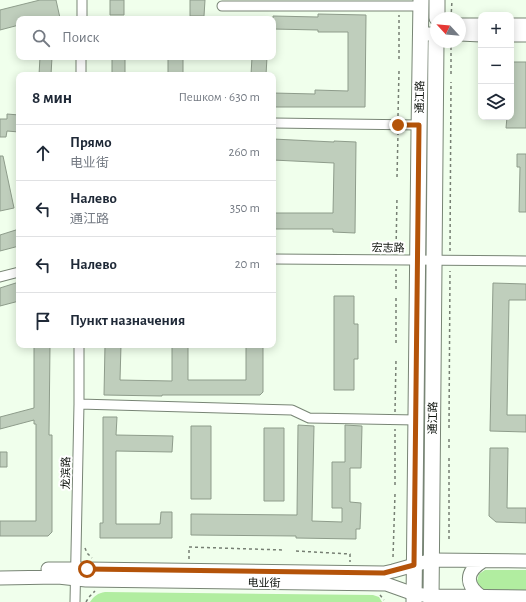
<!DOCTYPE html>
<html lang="ru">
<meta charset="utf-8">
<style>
body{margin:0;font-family:"Alegreya Sans","Noto Sans SC",sans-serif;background:#f2f2f3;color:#1f2937}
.controls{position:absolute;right:12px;top:12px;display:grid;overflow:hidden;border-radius:8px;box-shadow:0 2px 10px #0003}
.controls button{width:36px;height:36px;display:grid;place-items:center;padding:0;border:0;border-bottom:1px solid #e0e1e3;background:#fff;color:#1f2937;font:20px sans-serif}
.compass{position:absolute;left:430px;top:12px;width:36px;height:36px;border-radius:50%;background:#fff;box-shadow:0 2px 10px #0003;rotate:296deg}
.stop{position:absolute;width:12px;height:12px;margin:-9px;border:3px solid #b45309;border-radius:50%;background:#fff}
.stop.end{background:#b45309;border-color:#fff;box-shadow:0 1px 4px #0008}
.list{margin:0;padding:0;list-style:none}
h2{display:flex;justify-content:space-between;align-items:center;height:52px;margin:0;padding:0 16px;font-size:17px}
h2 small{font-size:13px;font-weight:400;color:#747a83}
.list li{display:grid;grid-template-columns:26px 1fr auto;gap:12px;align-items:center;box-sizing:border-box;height:56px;padding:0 16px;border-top:1px solid #e0e1e3}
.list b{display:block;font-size:15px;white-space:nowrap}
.list p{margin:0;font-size:13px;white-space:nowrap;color:#747a83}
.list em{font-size:13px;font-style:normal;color:#747a83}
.icon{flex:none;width:22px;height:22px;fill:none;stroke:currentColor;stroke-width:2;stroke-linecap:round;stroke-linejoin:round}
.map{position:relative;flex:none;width:526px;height:602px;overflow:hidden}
.search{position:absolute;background:#fff;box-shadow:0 2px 10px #0003;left:16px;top:16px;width:260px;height:44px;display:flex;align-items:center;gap:10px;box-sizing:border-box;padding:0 14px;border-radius:8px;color:#747a83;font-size:15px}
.panel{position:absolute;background:#fff;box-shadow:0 2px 10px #0003;left:16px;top:72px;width:260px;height:276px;border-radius:8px}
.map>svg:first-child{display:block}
.green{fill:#b1eda0}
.building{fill:#bfcebc;stroke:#8e9c8b}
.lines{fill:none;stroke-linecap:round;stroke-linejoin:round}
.street-casing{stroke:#788575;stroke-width:11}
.secondary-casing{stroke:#788575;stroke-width:15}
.primary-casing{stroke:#788575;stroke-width:17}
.path{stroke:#767f73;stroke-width:1.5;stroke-dasharray:3 3;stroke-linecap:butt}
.street{stroke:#fff;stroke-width:9}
.secondary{stroke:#fff;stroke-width:13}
.primary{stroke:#fff;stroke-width:15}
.route{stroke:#b45309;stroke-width:5}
.labels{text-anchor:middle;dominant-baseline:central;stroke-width:4;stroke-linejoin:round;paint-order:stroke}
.street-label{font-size:11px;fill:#0c110b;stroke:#fff}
</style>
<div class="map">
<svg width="526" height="602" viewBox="0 0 526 602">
<rect width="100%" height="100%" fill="#f0ffec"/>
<path class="green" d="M485,570h41v22l-41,-1 -6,-3 -2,-7 2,-7z
M105,592l268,3 6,2 3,5h-292c4,-6 8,-9 15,-10z"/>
<path class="building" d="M40,0h16l4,18 -6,1h-35v6l-19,5v-20z
M110,0h14v15h-14z
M190,0h15l-1,16h-14z
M318,14l48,1 -1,92h-92v-14l42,1v-4l33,1v-59h-30v-2l-45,-1v-13l45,1z
M40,57h12l-1,18h-12z
M112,57h13v18h-13z
M168,57h15v18h-15z
M252,57h15l-1,18h-15z
M511,62h15v66h-20l1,-11h4z
M7,114l12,1v17l-12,-1 -1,6h-6v-18h7z
M273,139l61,3v-1l22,1 -1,91 -22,-1v-3h-60v-16h60l1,-50 -61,-3z
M517,154h9v58h-7l1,-45h-3z
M0,156h3l11,52 -14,3z
M19,229v17l-19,5v-16z
M19,282v19l-19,5v-18z
M493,283l33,1v16h-17l-2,115h19v17l-36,-1z
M334,296h20v28h4v35h-4v31h-20z
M34,345h16l-1,90h3v97l-4,4h-48v-15h36v-97h-2v-4l-34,9v-12l34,-9z
M105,345h16l-1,35 52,1v-36h16v35h58v-35h17v47l-3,3h-98v1l-58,-1z
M103,417h14l-1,18 57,1 -1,16 -56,-1v73h44l1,-12h11v26h-72v-15h3z
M298,425l16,1 -2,95 30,1v-14h-10v-46h13v-37l17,1 -1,42h-11v34l11,1 -1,26h-4v10l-60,-1v-2l-105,-1v-21l106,1z
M191,426h20v73h-20z
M264,428h20v73h-20z
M490,448h18l-1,60h19v15l-30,-1 -7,-6z
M0,452h7v15h-7z"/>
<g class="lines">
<defs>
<path id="street" d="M222,6h199
M82,19v-19
M81,75v-18
M273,123l146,2
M273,259l253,2
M0,277l19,-5
M79,404l213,6 17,8 107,2
M75,602l4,-198v-59"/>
<path id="secondary" d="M460,25h21
M511,25h15
M421,34h15
M460,34l21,1
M511,35h15
M48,569h39l297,4 9,-2 39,-11 94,1
M0,578l58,-1 28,3 300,4 28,10 18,2 94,1
M482,597c-17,-12 -17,-25 1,-36"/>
<path id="primary" d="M437,18v-18
M414,602l5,-471 2,-131
M431,602l5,-560"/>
</defs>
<use href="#street" class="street-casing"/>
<use href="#secondary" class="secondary-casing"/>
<use href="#primary" class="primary-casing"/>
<path class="path" d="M451,18l1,-18
M399,59v-44
M451,74v-32
M398,116l1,-45
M397,177l1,-44
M396,251l1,-54
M450,251l1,-169
M396,289v-20
M396,343v-45
M395,412l1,-52
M449,428l1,-157
M449,448v-10
M395,485v-56
M449,539v-82
M85,548l2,5 5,5
M296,551l54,3v8
M393,557l2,-63
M189,559v-12l94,3
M380,595l4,5
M86,602l3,-5 6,-6"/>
<use href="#street" class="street"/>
<use href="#secondary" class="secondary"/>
<use href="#primary" class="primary"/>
</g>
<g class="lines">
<path class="route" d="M87,569l297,4 30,-8 5,-440h-21"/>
</g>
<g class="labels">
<g class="street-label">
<text transform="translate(420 97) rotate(-89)">通江路</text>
<text transform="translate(388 248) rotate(1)">宏志路</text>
<text transform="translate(433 418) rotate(-89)">通江路</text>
<text transform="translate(66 473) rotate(-89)">龙滨路</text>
<text transform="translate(264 583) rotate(1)">电业街</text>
</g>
</g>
</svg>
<div class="controls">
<button>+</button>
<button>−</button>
<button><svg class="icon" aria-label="layers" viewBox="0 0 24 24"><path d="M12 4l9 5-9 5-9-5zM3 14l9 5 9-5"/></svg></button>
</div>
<svg class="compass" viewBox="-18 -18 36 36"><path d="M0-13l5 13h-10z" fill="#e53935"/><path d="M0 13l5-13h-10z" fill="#747a83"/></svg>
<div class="stop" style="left:87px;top:569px"></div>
<div class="stop end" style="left:398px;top:125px"></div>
<div class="search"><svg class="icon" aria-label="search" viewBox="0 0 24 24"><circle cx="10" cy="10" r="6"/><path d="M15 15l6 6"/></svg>Поиск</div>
<section class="panel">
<h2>8 мин<small>Пешком · 630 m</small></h2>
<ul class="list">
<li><svg class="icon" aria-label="ahead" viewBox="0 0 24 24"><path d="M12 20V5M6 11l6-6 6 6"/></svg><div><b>Прямо</b><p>电业街</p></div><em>260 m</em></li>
<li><svg class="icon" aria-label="left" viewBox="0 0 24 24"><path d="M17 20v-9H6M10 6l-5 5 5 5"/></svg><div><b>Налево</b><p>通江路</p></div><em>350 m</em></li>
<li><svg class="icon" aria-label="left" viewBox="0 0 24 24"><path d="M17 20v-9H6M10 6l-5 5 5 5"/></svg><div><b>Налево</b></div><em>20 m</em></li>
<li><svg class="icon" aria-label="arrive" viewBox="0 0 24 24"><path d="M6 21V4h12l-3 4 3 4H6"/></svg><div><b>Пункт назначения</b></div></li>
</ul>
</section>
</div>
